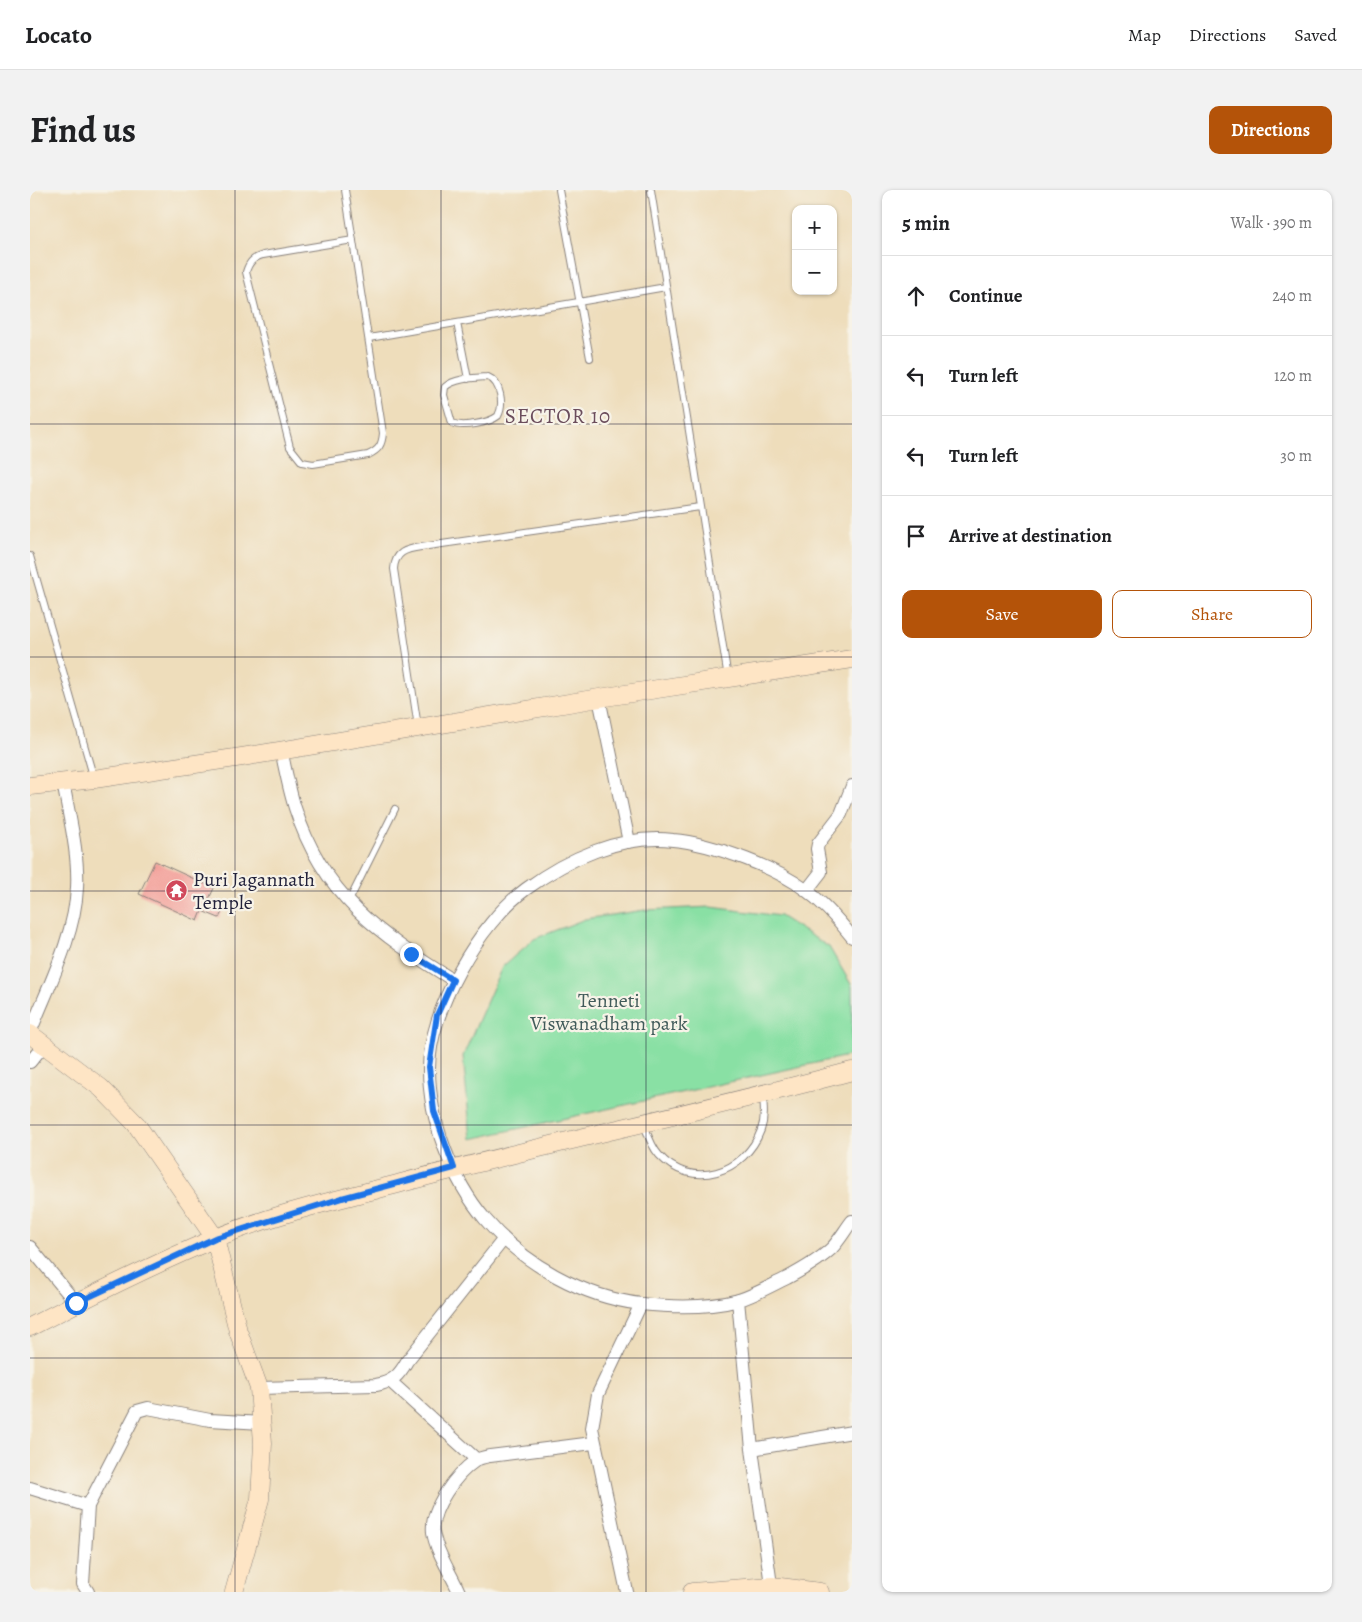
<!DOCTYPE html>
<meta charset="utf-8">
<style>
body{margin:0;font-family:Alegreya,serif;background:#f2f2f2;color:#202124}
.controls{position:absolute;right:15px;top:15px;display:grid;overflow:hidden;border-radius:10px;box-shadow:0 1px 4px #0004}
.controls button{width:45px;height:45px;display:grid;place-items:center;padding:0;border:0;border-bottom:1px solid #e0e0e0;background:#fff;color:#202124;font:25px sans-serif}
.stop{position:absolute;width:15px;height:15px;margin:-11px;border:4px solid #1a73e8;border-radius:50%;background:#fff}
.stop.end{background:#1a73e8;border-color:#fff;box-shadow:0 1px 5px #0008}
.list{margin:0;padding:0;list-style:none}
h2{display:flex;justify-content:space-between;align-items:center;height:65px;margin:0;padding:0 20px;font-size:21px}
h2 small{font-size:16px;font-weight:400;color:#757577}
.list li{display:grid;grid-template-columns:32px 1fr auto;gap:15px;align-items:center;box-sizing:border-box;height:80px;padding:0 20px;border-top:1px solid #e0e0e0}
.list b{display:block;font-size:19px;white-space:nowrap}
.list em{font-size:16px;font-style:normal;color:#757577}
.actions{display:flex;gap:10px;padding:15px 20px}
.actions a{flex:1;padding:11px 0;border:1px solid #b45309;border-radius:10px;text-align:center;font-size:18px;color:#b45309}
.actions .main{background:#b45309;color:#fff}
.icon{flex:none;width:28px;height:28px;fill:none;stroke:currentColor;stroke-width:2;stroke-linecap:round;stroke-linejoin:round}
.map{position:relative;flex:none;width:822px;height:1402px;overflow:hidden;border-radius:10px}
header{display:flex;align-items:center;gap:30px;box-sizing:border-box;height:70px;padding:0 25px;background:#fff;border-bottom:1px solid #e0e0e0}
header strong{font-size:24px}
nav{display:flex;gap:28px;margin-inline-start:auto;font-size:18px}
.intro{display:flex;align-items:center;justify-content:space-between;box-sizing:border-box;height:120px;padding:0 30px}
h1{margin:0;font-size:35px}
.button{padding:12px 22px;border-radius:10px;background:#b45309;color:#fff;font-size:18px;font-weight:700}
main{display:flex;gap:30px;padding:0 30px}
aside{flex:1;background:#fff;border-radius:10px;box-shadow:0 1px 4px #0004}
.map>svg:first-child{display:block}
.green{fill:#89e0a4;stroke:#568170}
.building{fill:#f39e98}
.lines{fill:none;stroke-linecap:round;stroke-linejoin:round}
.lane-casing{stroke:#88807b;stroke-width:8}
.street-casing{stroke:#88807b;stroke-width:14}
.secondary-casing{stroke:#88807b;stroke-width:19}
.lane{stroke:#fff;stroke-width:6}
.street{stroke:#fff;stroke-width:12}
.secondary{stroke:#fee5c5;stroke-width:18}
.route{stroke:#1a73e8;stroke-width:6}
.grid{fill:none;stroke:#22223b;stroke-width:1;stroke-opacity:0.55}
.labels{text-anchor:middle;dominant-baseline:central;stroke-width:4.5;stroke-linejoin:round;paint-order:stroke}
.poi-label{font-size:20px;fill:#22223b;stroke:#f7f3e8;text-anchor:start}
.park-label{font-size:20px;fill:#415b5a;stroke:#f7f3e8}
.neighbourhood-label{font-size:21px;letter-spacing:1px;fill:#6b4d5c;stroke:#f7f3e8}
</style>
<header>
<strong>Locato</strong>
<nav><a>Map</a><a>Directions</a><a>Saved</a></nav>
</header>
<div class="intro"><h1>Find us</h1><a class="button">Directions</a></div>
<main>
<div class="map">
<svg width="822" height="1402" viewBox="0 0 822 1402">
<rect width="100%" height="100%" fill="#f7f3e8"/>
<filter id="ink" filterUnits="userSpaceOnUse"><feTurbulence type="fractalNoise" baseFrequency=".02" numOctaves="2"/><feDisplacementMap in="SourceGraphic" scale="10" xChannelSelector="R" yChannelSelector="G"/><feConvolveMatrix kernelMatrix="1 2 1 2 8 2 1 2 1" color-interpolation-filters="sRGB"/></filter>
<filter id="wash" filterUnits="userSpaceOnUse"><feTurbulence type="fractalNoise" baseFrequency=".0096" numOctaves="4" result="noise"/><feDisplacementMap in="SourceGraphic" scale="20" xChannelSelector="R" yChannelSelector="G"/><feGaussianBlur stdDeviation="1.12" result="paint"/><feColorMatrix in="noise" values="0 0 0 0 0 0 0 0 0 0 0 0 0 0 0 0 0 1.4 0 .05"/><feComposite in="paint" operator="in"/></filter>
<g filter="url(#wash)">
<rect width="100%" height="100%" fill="#edb"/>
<path class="green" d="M681,717l69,9 49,31 23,39v69l-381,84 -8,-83 39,-89 32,-28 51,-20 60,-9z"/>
<g id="blocks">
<path class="building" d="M125,671l59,27 -5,11 16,7 -6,12 -17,-7 -4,10 -59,-27z"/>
</g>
</g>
<g filter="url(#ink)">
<use href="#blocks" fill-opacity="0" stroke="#88807b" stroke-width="1"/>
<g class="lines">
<defs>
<path id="lane" d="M315,0l38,243c-1,12 -4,17 -15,22l-55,9 -11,-2 -12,-15 -44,-175c3,-10 7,-14 17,-17l90,-15
M529,0l31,168
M621,0l77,488
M427,133l11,56
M339,148l297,-51
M458,187c13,5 16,28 10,39 -9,7 -36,12 -46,7l-8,-28 1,-8c10,-9 29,-9 43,-10z
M0,366l64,223
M388,537l-24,-158c1,-17 12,-20 27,-22l279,-40
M319,711l46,-92
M614,934c4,11 7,22 15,31 33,36 86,18 102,-25 4,-11 3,-22 2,-34"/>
<path id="street" d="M569,508l30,144
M251,559c4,20 8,40 14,59 28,88 84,126 158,172
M777,700l14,-18 -4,-23 1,-5 23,-30 11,-28
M822,747c-33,-42 -57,-59 -106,-78 -24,-9 -48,-17 -73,-19 -52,-6 -106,19 -147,49 -47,34 -97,121 -97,180 0,51 23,111 56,150 38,45 98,78 156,85 29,3 69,4 98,-4 16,-5 33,-15 48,-22 15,-8 31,-17 44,-29 8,-8 14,-19 21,-28
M0,843c17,-44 45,-97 47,-145 2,-35 -8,-72 -14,-106
M0,872l14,-17
M0,1057l46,56
M708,1110l14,149 20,143
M361,1192l86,78
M229,1198l117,-3c16,-3 23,-9 31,-24l96,-121
M722,1259l100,-17
M0,1298l58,18
M58,1402l-5,-8 5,-78 49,-95 11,-3 62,12 52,3
M429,1402c-8,-19 -23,-40 -26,-60 -3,-23 24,-59 42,-71 4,-3 10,-4 15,-5l103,-13
M597,1402l-35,-164 6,-34 43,-90"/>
<path id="secondary" d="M0,596l64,-7 148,-22 357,-59 253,-39
M0,844l71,54 35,36 79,114 23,93 21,57 4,55 -3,56 -26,93
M0,1137c60,-31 121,-62 184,-88 61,-26 128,-40 191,-57 148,-40 299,-71 447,-111
M662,1402l80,-6 48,6"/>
</defs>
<use href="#lane" class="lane-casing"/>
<use href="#street" class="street-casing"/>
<use href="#secondary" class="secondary-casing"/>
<use href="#lane" class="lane"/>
<use href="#street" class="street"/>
<use href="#secondary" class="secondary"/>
</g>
</g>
<g class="lines" filter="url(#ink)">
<path class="route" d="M46,1113l139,-65 127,-40 112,-30 -20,-57 -5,-44 8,-52 16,-35 -42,-26"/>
</g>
<path class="grid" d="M205,0v1402M411,0v1402M616,0v1402M0,234h822M0,467h822M0,701h822M0,935h822M0,1168h822"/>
<defs>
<symbol id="temple-disc" viewBox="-11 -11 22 22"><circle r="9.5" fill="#d1495b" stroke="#f7f3e8"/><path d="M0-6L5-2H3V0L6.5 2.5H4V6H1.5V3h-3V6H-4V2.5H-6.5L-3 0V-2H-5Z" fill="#fff"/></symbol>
</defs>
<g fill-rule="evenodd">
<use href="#temple-disc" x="134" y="688" width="25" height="25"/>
</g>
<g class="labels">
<g class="poi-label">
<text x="163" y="689">Puri Jagannath<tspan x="163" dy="23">Temple</tspan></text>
</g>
<g class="park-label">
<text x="579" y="810">Tenneti<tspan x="579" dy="23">Viswanadham park</tspan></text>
</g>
<g class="neighbourhood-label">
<text x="528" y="226">SECTOR 10</text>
</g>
</g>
</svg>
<div class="controls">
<button>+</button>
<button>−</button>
</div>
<div class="stop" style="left:46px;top:1113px"></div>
<div class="stop end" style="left:381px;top:764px"></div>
</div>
<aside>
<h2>5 min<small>Walk · 390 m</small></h2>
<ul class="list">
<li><svg class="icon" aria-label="ahead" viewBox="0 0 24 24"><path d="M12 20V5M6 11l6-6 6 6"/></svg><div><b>Continue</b></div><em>240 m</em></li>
<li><svg class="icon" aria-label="left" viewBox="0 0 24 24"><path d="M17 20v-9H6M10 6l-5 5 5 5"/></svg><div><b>Turn left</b></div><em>120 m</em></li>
<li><svg class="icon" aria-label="left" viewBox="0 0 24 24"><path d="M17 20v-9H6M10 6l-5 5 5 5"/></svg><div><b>Turn left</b></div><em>30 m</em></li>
<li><svg class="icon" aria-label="arrive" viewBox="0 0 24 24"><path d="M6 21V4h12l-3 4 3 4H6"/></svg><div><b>Arrive at destination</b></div></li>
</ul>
<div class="actions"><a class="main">Save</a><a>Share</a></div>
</aside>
</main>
